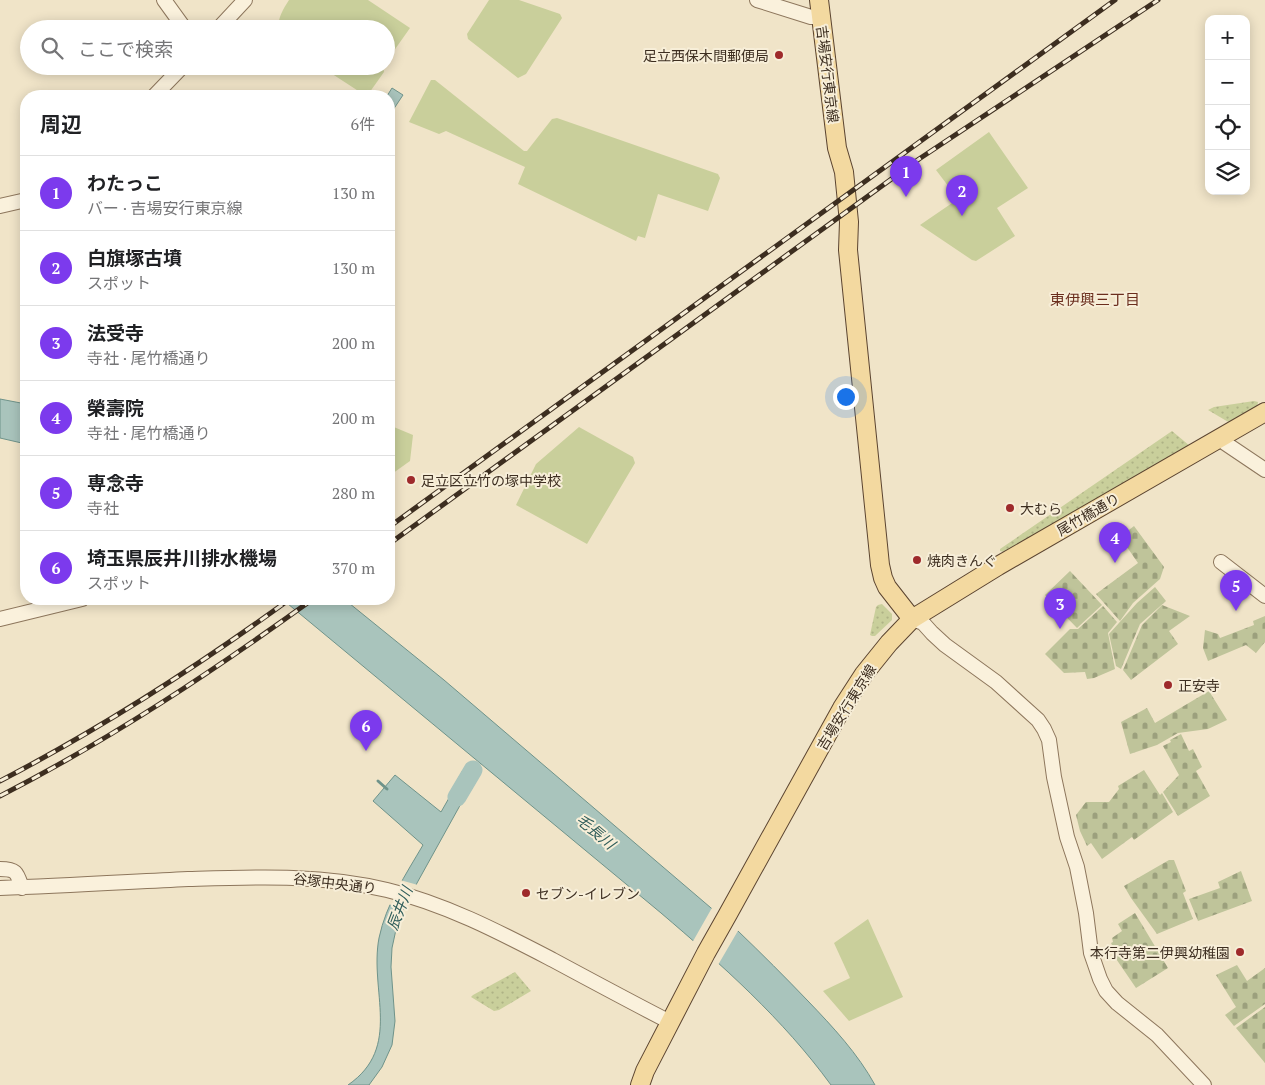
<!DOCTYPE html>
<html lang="ja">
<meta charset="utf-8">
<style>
body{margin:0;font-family:"PT Serif","Noto Sans JP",serif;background:#f2f2f2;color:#202124}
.controls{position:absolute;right:15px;top:15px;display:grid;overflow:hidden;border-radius:10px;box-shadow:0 2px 12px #0003}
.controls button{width:45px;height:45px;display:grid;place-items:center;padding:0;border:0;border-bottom:1px solid #e0e0e0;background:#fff;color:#202124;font:25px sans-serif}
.you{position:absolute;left:845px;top:396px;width:18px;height:18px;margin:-12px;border:4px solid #fff;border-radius:50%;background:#1a73e8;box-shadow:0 0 0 8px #1a73e833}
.badge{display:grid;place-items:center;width:32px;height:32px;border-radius:50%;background:#7c3aed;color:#fff;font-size:16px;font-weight:700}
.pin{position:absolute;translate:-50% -41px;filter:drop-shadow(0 1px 2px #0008)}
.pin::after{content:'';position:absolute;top:26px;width:18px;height:15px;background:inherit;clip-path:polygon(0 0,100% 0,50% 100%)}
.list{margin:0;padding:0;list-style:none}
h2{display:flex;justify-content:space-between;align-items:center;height:65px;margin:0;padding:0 20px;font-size:21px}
h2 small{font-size:16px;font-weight:400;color:#757577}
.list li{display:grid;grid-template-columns:32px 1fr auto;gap:15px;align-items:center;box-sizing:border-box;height:75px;padding:0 20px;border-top:1px solid #e0e0e0}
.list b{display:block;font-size:19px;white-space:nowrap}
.list p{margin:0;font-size:16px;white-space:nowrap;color:#757577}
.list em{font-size:16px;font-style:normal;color:#757577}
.icon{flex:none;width:28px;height:28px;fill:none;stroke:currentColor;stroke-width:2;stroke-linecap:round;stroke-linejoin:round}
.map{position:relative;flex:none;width:1265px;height:1085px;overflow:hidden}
.search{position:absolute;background:#fff;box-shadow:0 2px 12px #0003;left:20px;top:20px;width:375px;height:55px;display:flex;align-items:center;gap:12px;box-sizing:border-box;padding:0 18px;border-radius:28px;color:#757577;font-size:19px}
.panel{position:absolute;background:#fff;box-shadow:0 2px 12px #0003;left:20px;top:90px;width:375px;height:515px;border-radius:20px}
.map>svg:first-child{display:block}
.grass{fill:url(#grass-dots)}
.cemetery{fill:url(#cemetery-stones)}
.green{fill:#c9cf9b}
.water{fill:#a9c4bc;stroke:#6f938a}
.pier{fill:#f0e4c8}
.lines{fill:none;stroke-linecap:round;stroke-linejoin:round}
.stream{stroke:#6f938a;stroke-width:3}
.river{stroke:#a9c4bc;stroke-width:19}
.minor-casing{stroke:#8d765c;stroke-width:16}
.major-casing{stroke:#5b4430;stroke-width:20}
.minor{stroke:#faf1dc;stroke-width:14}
.major{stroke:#f3d9a0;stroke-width:18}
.rail-casing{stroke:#3d2e20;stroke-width:5}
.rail{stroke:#f7eed8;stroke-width:3;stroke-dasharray:9;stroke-linecap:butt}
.poi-dot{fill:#9e2a2b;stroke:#f7eed8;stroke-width:2}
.labels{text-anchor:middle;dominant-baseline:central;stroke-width:4;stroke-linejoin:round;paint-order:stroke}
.poi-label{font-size:14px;fill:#3d2e20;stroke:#f7eed8;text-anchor:start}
.street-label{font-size:14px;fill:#3d2e20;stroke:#f7eed8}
.neighbourhood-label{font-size:15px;fill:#6b2e1e;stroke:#f7eed8}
.water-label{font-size:15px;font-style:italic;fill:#2f5d5a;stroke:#f7eed8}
</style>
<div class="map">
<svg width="1265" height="1085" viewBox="0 0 1265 1085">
<defs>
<pattern id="grass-dots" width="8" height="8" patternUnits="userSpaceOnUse" patternTransform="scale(1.25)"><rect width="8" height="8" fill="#c9cf9b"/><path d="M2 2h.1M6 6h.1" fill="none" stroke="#aeb285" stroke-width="1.8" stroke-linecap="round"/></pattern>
<pattern id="cemetery-stones" width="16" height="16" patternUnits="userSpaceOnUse" patternTransform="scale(1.25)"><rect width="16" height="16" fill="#bfc49a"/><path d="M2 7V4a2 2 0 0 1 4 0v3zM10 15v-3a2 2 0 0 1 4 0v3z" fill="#9ca07d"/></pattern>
</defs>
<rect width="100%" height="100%" fill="#f0e4c8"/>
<path class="grass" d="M1254,401l4,1 -1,5 -27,16 -22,-13 6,-3z
M1172,431l18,15 -186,106 -4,-1v-2z
M882,604l10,10v6l-17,16h-3l-2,-1 6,-28 2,-2z
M515,972l16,19 -32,19 -5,1 -23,-14 2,-2z"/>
<path class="cemetery" d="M1134,526l30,41 -4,12 -27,24 -13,18 -24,-27 42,-31 -18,-26z
M1070,571l32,34 -25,23 -32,-33z
M1155,587l11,14 -26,23 -19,45 -5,-3 -7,-32 28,-31z
M1162,605l28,11 -21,15 9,13 -47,36 -8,-10 19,-45z
M1103,606l14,16 -9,11 7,36 -21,9 -7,1 -2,-7 -21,1 -19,-19 25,-25h8z
M1265,616v26l-9,11 -10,-8 -38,16 -5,-13 2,-18 13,4 2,4 34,-13 -1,-4z
M1209,691l18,29 -19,9 -30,4 -21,12 -27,9 -9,-32 26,-14 8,15z
M1181,734l8,17 4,-2 9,18 -6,4 14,25 -32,20 -15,-24 16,-17 -16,-29 8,-4 -1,-2z
M1144,770l16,25 2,-2 11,19 -39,28 -2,-3 -30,22 -11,-16 -4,3 -7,-15 -4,-16 10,-13h23l10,-13 -1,-3z
M1169,860h5l12,31 -3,2 10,26 -36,15 -26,-36 -7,-12z
M1241,871l11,30 -54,20 -9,-22 31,-11 -2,-6z
M1135,913l33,55 -32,20 -26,-38 3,-3 -2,-4 2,-1 -1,-4 10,-7 -4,-7z
M1237,965l10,16 18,-13v36l-31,22 -9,-11 11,-8 -20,-32z
M1265,1007v56l-29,-35z"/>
<path class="green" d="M289,0h79l42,28 -24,34v-33h-108c0,-11 5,-20 11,-29z
M489,0h30l41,14 2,4 -36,56 -8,4 -50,-39 -1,-5z
M320,66h63l1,6 -17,24h-1z
M431,80h4l89,71h3l25,-32 5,-1 161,56 2,4 -12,33 -50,-17 -13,44 -7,-2 -2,5 -118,-57 7,-17 -79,-36 -7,3 -30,-12z
M989,132l39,56 -31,20 18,28 -39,25 -4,-1 -52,-35 38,-26 -22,-29z
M389,425l24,10 -3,26 -21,15z
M579,427l54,30 2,6 -48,81 -71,-39 20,-41z
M868,919l35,78 -54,24 -26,-30 27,-13 -16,-35z"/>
<path class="water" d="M392,88l11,7 -14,21v-20h-2z
M0,399l26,5v40l-26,-6z
M282,599h62l100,81 294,251c24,23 47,46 70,70 25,26 50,53 67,84h-44c-48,-66 -109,-120 -170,-172z
M463,770l13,11 -5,9 -3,1 -51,92 -17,33 -3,9 -5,23 -1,19 4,54 -3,24 -10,22 -13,18h-21c55,-38 21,-94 31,-147 7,-34 27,-64 44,-93l-50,-44 22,-26 46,37 16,-28 1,-5z"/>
<path class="pier" d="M400,880l18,5 -12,23 -19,-4z
M713,906l26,23 -21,36 -26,-22z"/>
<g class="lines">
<path class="stream" d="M378,781l9,8"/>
<path class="river" d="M457,797l16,-27"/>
<defs>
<path id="minor" d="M164,0l21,29
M757,0l54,17h10
M218,29l27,-29
M154,96l29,-30
M0,206l26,-6
M1219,439l46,31
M1221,562l44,34
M0,619l82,-20
M912,619l11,4 9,10 13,12 51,37 42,38 6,9 5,11 5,37 13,60 10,30 9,46 5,40 9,26 6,12 11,12 40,32 47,50
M0,869c17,0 17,4 22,19
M0,888c63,-2 126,-6 188,-9 67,-2 134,-5 199,11 59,14 114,43 166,70 39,21 78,42 117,62"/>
<path id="major" d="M819,0l18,148 7,24 5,50 -1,28 32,315 3,13 4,9 25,32
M640,1085l5,-14 61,-118 22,-39 114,-206 22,-34 25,-31 23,-24 86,-53 267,-154"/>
</defs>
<use href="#minor" class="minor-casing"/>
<use href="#major" class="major-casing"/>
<use href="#minor" class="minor"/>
<use href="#major" class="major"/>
<defs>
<path id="rail" d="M389,527l726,-527
M389,544l530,-385 239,-159
M0,781c102,-53 198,-115 290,-182
M0,796c111,-57 212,-124 313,-197"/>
</defs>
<use href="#rail" class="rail-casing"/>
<use href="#rail" class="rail"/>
</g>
<g class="poi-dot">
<circle cx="779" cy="55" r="5"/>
<circle cx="411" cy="480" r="5"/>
<circle cx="1010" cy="508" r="5"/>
<circle cx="917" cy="560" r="5"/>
<circle cx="1168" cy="685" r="5"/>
<circle cx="526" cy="893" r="5"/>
<circle cx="1240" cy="952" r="5"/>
</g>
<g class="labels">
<g class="poi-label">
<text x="769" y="55" text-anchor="end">足立西保木間郵便局</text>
<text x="421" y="480">足立区立竹の塚中学校</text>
<text x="1020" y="508">大むら</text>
<text x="927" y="560">焼肉きんぐ</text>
<text x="1178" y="685">正安寺</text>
<text x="536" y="893">セブン-イレブン</text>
<text x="1230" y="952" text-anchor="end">本行寺第二伊興幼稚園</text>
</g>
<g class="street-label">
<text transform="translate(828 74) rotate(83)">吉場安行東京線</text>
<text transform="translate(1088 514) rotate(-30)">尾竹橋通り</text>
<text transform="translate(846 707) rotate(-58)">吉場安行東京線</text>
<text transform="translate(335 883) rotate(7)">谷塚中央通り</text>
</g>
<g class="neighbourhood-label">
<text x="1095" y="299">東伊興三丁目</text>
</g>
<g class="water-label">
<text transform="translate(596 831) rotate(40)">毛長川</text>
<text transform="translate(399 908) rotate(-69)">辰井川</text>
</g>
</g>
</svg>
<div class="controls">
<button>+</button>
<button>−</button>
<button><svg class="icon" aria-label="locate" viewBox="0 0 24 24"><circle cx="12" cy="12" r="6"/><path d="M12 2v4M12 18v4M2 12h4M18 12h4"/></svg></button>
<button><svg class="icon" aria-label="layers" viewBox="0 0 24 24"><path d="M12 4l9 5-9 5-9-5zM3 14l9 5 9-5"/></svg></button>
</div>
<div class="you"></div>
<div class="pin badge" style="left:906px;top:197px">1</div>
<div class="pin badge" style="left:962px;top:216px">2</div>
<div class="pin badge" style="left:1060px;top:629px">3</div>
<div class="pin badge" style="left:1115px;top:563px">4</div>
<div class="pin badge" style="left:1236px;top:611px">5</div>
<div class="pin badge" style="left:366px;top:751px">6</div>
<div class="search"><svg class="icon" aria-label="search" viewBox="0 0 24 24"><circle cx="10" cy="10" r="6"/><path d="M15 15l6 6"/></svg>ここで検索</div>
<section class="panel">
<h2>周辺<small>6件</small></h2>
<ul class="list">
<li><span class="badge">1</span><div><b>わたっこ</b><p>バー · 吉場安行東京線</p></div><em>130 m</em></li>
<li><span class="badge">2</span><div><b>白旗塚古墳</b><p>スポット</p></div><em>130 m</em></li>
<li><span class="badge">3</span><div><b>法受寺</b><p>寺社 · 尾竹橋通り</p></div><em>200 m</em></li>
<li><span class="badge">4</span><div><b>榮壽院</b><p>寺社 · 尾竹橋通り</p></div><em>200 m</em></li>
<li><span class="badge">5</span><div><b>専念寺</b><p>寺社</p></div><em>280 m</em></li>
<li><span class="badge">6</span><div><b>埼玉県辰井川排水機場</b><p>スポット</p></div><em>370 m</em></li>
</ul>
</section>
</div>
